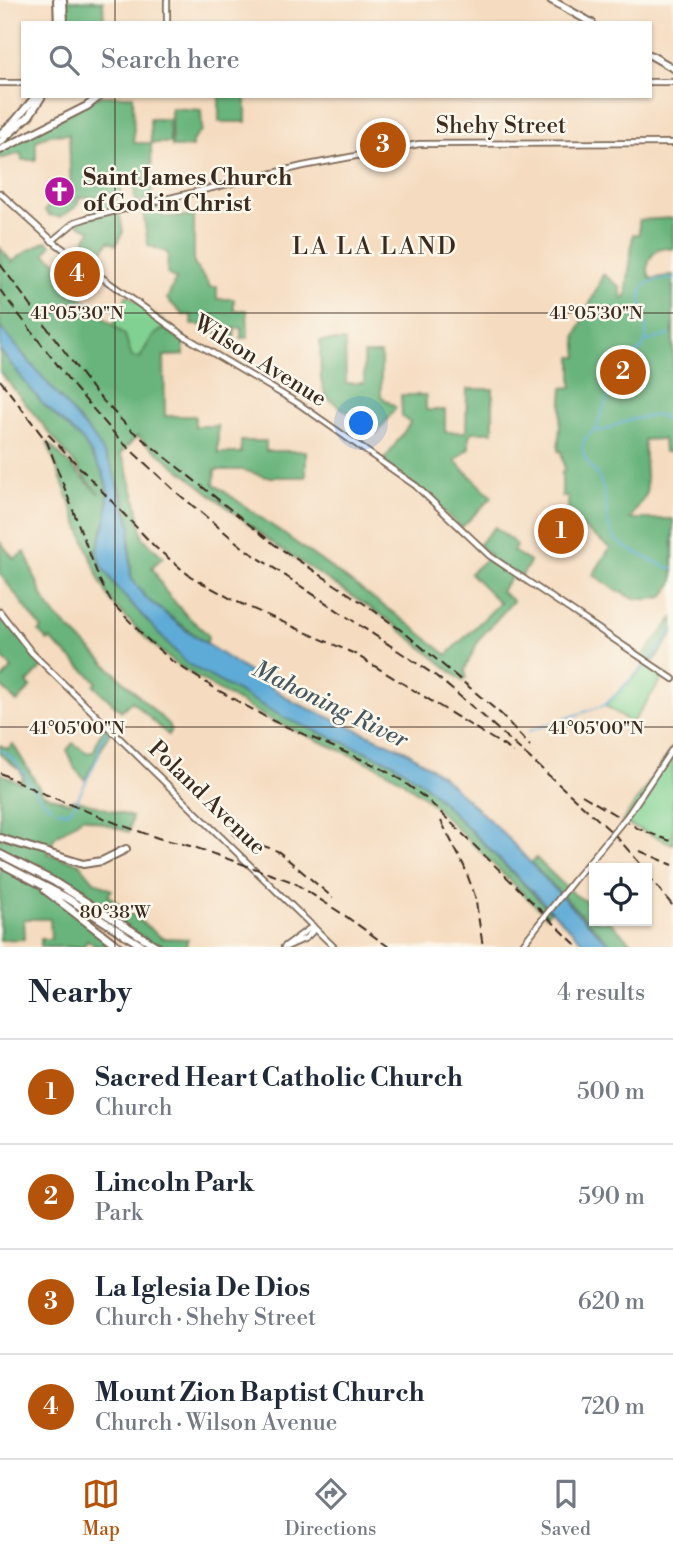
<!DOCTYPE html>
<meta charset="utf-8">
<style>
body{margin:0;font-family:"Libre Bodoni",serif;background:#f6f6f7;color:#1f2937}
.controls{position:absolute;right:21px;bottom:21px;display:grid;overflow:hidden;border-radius:0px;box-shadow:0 2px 5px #0004}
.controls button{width:63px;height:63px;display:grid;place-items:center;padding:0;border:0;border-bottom:2px solid #e0e1e3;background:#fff;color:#1f2937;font:35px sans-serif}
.you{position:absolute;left:362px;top:424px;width:24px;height:24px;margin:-18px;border:5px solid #fff;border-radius:50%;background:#1a73e8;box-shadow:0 0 0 10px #1a73e833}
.badge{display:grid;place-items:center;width:46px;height:46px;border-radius:50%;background:#b45309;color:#fff;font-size:23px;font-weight:700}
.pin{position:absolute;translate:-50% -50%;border:4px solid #fff;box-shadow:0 2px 7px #0006}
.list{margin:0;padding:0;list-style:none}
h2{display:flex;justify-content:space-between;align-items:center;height:91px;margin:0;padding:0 28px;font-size:30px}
h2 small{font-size:23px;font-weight:400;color:#747a83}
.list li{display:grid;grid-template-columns:46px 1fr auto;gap:21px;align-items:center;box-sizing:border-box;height:105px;padding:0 28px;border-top:2px solid #e0e1e3}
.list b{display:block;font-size:26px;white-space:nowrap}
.list p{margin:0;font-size:23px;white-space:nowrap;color:#747a83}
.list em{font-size:23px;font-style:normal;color:#747a83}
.icon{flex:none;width:38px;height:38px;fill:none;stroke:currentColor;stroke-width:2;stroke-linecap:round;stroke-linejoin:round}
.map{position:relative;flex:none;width:673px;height:947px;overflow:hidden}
.search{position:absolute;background:#fff;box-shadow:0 2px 5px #0004;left:21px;right:21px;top:21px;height:77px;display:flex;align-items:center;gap:18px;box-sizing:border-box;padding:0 24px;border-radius:0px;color:#747a83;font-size:26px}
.sheet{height:511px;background:#fff}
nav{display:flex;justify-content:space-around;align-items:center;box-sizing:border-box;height:98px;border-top:2px solid #e0e1e3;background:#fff;font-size:19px;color:#747a83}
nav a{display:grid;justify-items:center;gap:4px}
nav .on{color:#b45309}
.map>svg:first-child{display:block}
.green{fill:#81d292;stroke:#5e7e58;stroke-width:2}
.forest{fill:#68b47c;stroke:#526f4d;stroke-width:2}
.water{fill:#5eabd7;stroke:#4c6a7a;stroke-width:2}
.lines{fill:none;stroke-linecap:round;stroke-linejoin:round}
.stream{stroke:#5eabd7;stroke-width:2}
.river{stroke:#5eabd7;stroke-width:5}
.secondary-casing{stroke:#7c6856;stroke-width:8}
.highway-casing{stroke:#7c6856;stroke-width:10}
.secondary{stroke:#fff;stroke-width:4.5}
.highway{stroke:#fff;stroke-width:6}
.rail{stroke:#3b2a1e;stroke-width:2;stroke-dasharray:10 5;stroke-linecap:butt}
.secondary-bridge-casing{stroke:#7c6856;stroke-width:8;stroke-linecap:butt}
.secondary-bridge{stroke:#fff;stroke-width:4.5}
.ticks{fill:none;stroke:#3b2a1e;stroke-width:2;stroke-opacity:0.45}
.labels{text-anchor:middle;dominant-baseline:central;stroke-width:5;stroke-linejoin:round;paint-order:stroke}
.street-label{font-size:23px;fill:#3b2a1e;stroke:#fbf7ec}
.poi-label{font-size:23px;font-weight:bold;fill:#3b2a1e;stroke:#fbf7ec;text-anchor:start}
.neighbourhood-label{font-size:24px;letter-spacing:2px;fill:#3b2a1e;stroke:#fbf7ec}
.water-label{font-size:24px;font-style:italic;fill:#47575f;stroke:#fbf7ec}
.ticks-label{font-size:18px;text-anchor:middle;fill:#3b2a1e;stroke:#fbf7ec;stroke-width:5;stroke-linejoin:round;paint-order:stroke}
</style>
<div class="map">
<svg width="673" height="947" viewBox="0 0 673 947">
<rect width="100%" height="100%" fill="#fbf7ec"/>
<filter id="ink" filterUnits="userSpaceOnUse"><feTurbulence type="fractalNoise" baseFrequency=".0143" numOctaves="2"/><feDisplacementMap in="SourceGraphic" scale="14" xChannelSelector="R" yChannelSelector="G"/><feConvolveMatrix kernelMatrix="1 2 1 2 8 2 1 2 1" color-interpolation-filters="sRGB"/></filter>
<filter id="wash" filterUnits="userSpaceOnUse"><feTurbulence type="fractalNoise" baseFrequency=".00686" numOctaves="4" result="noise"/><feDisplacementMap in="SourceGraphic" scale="28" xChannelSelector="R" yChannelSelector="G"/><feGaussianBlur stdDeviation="1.57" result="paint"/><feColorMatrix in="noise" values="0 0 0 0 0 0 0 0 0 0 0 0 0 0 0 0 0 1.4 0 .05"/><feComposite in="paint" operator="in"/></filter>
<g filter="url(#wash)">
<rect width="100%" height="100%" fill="#f5dbbf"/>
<path class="green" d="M127,295l57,41v19l-20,1v34l-56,-54z
M648,663l17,11 -33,49 -27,-18z
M673,748v96l-51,-22z"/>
<path class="forest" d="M57,0l46,1 1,22h-46z
M100,96h33l1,47h17l-1,-24h19l1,24h-19l1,55 -17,4 -1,-23h-13v16h-5v15h3l4,22 -7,13 -7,-4 -17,25 -17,-13 16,-22 -16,-9 20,-6v-19h-15l-4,10 -16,10 -11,-2 -4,-4 7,-10h19l-2,-67 -20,1 -13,6v19h-14l-1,-7 -21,6v-9z
M219,96h27v26h-27z
M171,108l30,2 1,20 -10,11v6h-20z
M161,200l1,17 32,-1v48l15,20v3h8v12h17v11h13l1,28h-7v-10h-6l-1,10h-17v-13h-25l-1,-10h-8l-16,-16 9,-20 -9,-5 1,-21 -20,-8 -6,-40z
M673,218v31l-13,-1c-11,8 -16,19 -9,31l22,-4v177h-9l-1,-13 -19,1 3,53 -17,26h43v63l-10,15c-32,8 -44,-6 -70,-22l17,-27 -42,-32v-19h-6v-26h3l-4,-20h-3l5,-63 9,-1v-30h6l-2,-21 27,-62 17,13 2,12 4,-1 7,-64h6v-14z
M47,241l4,4 -6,9 17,11c-2,12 10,18 18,25l-4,4 49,41 7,22 8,1c7,-12 11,-25 25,-29l19,13v13l-20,1 1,60h30v10h23v27h23v-12h25v10h40v26h-40l-23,-7h-28l-1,14 199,143 34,28 53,-52 -30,-30 20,-17 -12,-11 17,-18 22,18 -4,6 17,11 -9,15 -6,-4 -14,18 12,10 -34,38 -14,30 1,8 -3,4 -76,-62 -112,-74 -138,-109 -17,18 5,8 11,39 7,37 20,19 -11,10 13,24 21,24 19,17 3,4 -1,8 -60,-45 -16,-21 -2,-62 -7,-23 -27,-54 -95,-112v-79l12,14 15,-11z
M320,341h25l1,42h18v-29h17v42l15,12 -19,25 -51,-36 -5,-17z
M0,350l42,53 41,38 20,32 5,18 -1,24 -10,37 5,14 15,22 69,75 99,55 108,45 31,21 126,127 -4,5 -118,-116 -27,-20 -22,-13 -108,-47 -55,-31 -44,-28 -25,-22 -35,-36 -12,-22 -53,-139 52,52 -99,-122z
M467,389h26v43h-21l-3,4v12l-14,13 37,36 -31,31 -34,-33 -44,-33 27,-39 -8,-7 -1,-21h25v15h19v22h21z
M0,542l14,17 11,-7 18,45 11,17 114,110 3,6 -3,5 -36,-34 -11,10 -27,-25 3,-4 -47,-43 -2,2 -9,-9 3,-3 -42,-55z
M0,612l44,53 -17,18 4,4 -14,15 -17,-17v-4l12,-12 -12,-15z
M673,618v16l-22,31 -10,-7z
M107,725l4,5 -26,50 -10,-11 -8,-19 6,-7 15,10 6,-2 5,-15z
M13,744l30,50 26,9 6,-4 57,18 -3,15 -46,-15 -29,21 -6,16 31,9 15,18 18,9 -4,5 54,43 26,1 -2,4 2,4h-30l-105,-66 -53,-27v-81l20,10 3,-6 -3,-7 -20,-16v-9l8,4z
M536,858l36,35 22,13v15h15l26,26h-22l-82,-84z
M0,863l42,24 77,60h-22l-10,-7 -4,7h-42v-8h10l-1,-20h-26l1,20 -25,1z"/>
<path class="water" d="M0,327l95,112 16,26 20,61 -2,18 2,34 16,21 40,32 107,71 112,49 35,24 63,59 71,77 38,36h-25l-164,-163 -31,-21 -108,-45 -99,-55 -69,-75 -15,-22 -5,-13 10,-38 1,-24 -5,-18 -20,-32 -41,-38 -42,-53z"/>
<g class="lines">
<path class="stream" d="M673,279c-58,-2 -17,40 -29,66 -3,7 -13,12 -17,19 -10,14 -19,32 -25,48 -2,5 -2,10 -5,15 -4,6 -12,8 -14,16 -4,17 14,27 19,42 6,15 3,45 14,55 10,10 44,24 57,29
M645,342l25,-7
M594,431c16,1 19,-7 32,-10 4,-1 31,-7 33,-6 5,2 9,7 14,10
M529,731l76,-26 46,-46 22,-29
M0,750c25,11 28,44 52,57
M75,804l23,-47 2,-13 6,-13
M57,810l10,2 6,-5"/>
<path class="river" d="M112,543l6,28"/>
</g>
</g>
<g filter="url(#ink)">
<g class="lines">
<defs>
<path id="secondary" d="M167,0v23
M650,82h23
M0,83h23
M0,193l54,49 33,25 97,69 115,68 117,82 74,70 183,123
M52,241l23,-19 12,-4 216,-52 116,-22 254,-1
M0,612l32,41 302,294
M628,815l45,-67
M573,881l27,-32
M284,947l29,-21
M286,947l20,-9 9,-9
M521,947l17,-22"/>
<path id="highway" d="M57,0l1,23
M63,0l1,23
M551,0l41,23
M650,55l23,13
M0,134l15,-13 21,-25
M0,142l29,-26 13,-20
M0,150l87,-44 13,-10
M0,838l83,26 19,-3 24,-12
M0,854l53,27 105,66
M0,863l67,35 77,49
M45,890l74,57"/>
</defs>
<use href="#secondary" class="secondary-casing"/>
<use href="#highway" class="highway-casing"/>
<use href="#secondary" class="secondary"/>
<use href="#highway" class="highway"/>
<path class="rail" d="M0,264l93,126 37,39 145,116 94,62 36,26 96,81 29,32
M0,290l75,98 45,52 55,51 70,58 191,127 46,39 133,120 29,33
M0,380l47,62 53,139 12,22 35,36 25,22 44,28 55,31 108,47 22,13 27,20 150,147
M48,434l107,113 35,29 45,25 120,53 159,98
M0,773l37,18 84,34 37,13 36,9 99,35 51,33 45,32
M582,795l57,34 34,13
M441,821l23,45 11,30 8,51
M233,834c16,13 29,9 46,18l54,46
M640,851l33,14
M647,874l26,32"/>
<defs>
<path id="secondary-bridge" d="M600,849l28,-34
M538,925l35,-44"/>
</defs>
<use href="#secondary-bridge" class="secondary-bridge-casing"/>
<use href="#secondary-bridge" class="secondary-bridge"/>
</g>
</g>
<path class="ticks" d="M115,0v23M115,96v851M0,313h673M0,727h673"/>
<defs>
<symbol id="church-disc" viewBox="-11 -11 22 22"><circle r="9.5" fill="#b5179e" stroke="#fbf7ec"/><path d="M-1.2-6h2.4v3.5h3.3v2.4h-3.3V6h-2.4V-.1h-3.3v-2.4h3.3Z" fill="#fff"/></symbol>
</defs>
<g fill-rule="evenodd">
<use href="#church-disc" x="42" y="174" width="35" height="35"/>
</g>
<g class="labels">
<g class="street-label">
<text x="501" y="126">Shehy Street</text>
<text transform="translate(260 361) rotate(32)">Wilson Avenue</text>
<text transform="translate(207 798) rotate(44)">Poland Avenue</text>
</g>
<g class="poi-label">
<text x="83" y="178">Saint James Church<tspan x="83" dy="26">of God in Christ</tspan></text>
</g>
<g class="neighbourhood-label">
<text x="375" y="247">LA LA LAND</text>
</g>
<g class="water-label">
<text transform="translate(330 705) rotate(26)">Mahoning River</text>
</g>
</g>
<g class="ticks-label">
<text x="77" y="319">41°05'30"N</text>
<text x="596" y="319">41°05'30"N</text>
<text x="77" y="734">41°05'00"N</text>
<text x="596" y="734">41°05'00"N</text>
<text x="115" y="918">80°38'W</text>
</g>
</svg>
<div class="controls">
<button><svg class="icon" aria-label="locate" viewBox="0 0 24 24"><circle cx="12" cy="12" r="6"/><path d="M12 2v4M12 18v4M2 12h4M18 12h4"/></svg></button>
</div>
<div class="you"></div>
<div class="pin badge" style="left:561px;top:531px">1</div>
<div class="pin badge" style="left:623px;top:372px">2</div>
<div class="pin badge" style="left:383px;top:145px">3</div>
<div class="pin badge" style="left:77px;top:274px">4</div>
<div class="search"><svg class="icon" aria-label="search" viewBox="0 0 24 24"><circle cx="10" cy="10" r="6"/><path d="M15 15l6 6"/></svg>Search here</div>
</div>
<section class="sheet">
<h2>Nearby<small>4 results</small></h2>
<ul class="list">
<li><span class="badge">1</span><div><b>Sacred Heart Catholic Church</b><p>Church</p></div><em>500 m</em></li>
<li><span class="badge">2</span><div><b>Lincoln Park</b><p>Park</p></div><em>590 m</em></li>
<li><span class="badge">3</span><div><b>La Iglesia De Dios</b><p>Church · Shehy Street</p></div><em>620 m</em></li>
<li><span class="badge">4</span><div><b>Mount Zion Baptist Church</b><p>Church · Wilson Avenue</p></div><em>720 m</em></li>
</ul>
</section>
<nav>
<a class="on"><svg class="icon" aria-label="map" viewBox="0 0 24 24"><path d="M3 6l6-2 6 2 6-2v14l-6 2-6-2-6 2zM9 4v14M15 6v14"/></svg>Map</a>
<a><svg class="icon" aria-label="directions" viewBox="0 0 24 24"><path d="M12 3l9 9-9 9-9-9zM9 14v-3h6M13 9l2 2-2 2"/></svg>Directions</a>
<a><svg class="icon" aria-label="saved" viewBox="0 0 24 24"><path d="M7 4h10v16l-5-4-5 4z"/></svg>Saved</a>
</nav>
